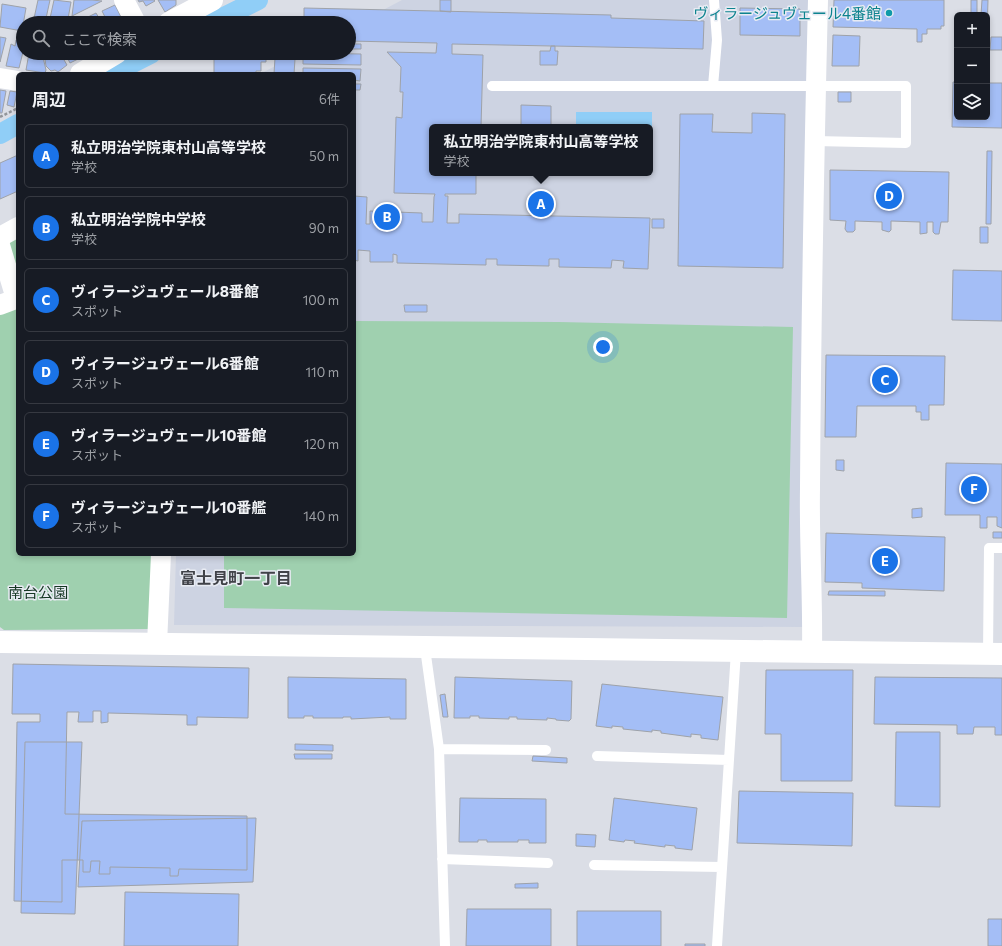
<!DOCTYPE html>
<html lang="ja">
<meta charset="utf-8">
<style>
body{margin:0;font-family:Commissioner,"Noto Sans JP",sans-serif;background:#20242c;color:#f1f3f6}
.controls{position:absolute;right:12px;top:12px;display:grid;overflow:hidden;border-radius:6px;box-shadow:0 2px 6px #0003}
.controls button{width:36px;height:36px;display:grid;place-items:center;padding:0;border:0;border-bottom:1px solid #363941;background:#171b24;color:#f1f3f6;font:20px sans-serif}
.you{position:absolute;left:603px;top:347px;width:14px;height:14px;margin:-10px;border:3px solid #fff;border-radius:50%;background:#1a73e8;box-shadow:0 0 0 6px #1a73e833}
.badge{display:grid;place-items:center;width:26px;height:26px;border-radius:50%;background:#1a73e8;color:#fff;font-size:13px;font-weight:700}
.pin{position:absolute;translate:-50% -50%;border:2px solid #fff;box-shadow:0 1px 4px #0006}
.popup{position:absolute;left:429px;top:124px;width:224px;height:52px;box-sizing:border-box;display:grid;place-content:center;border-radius:6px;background:#171b24;filter:drop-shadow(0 1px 3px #0005);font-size:13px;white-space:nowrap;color:#9ea1a6}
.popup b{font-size:15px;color:#f1f3f6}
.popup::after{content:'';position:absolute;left:50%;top:100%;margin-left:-8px;border:8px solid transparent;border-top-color:#171b24}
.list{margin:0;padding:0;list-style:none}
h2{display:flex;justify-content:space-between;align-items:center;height:52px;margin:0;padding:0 16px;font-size:17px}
h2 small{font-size:13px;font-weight:400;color:#9ea1a6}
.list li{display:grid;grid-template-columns:26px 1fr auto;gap:12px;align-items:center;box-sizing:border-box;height:64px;margin:0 8px 8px;padding:0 8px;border:1px solid #363941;border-radius:6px}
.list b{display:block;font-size:15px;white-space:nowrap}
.list p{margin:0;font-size:13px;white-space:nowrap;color:#9ea1a6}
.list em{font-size:13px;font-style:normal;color:#9ea1a6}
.icon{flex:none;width:22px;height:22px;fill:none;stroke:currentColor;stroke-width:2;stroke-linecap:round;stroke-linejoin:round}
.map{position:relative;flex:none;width:1002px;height:946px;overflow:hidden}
.search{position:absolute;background:#171b24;box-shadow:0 2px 6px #0003;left:16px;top:16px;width:340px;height:44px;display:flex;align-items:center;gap:10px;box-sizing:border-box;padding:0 14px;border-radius:22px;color:#9ea1a6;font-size:15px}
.panel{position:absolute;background:#171b24;box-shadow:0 2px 6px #0003;left:16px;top:72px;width:340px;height:484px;border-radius:6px}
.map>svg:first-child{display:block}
.built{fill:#cdd3e2;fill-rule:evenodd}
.green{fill:#9fd0af}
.water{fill:#90cef7}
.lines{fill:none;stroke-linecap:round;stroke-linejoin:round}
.canal{stroke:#90cef7;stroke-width:20}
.building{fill:#a4bef6;stroke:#9ea2a9}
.path{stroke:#92959a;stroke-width:2.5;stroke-dasharray:3 2;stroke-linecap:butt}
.lane{stroke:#fff;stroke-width:10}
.street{stroke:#fff;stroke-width:20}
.secondary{stroke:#fff;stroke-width:22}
.culture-dot{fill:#0f9aa8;stroke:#e8ebf3;stroke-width:1.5}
.labels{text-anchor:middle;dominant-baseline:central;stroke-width:3;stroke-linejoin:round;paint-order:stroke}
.culture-label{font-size:15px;fill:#0d838f;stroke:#e8ebf3;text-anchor:end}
.park-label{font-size:15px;fill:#163824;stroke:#e8ebf3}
.neighbourhood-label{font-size:16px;font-weight:bold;fill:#404248;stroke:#e8ebf3}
</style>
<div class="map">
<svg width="1002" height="946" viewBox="0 0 1002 946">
<rect width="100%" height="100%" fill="#dbdee6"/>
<path class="built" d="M402,0h412l-11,627 -629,-2 2,-71h178v-480h-94l40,-21h49v-25zM432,127h218v46h-218z"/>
<path class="green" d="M18,235v48l-13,-41z
M18,307v247h134l-3,75 -145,1 -4,-3v-313z
M354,321l205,1 234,5 -6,291 -563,-10v-54h130z"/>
<path class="water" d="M652,112v48h-2v-33h-74v-15z"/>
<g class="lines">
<path class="canal" d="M212,23l46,-23
M111,74l41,-21
M0,134l18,-10"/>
</g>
<path class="building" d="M38,0h12l-5,23h-12z
M54,0l17,2 -3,17 -7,4h-12z
M74,0h18l10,1 -30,15z
M138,0h16l1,1 -9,5 -3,-5 -4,1z
M158,0h18v5l-11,7z
M440,0h11v12l-11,-1z
M834,0h110v26h-3v3h-14v5h-5v8h-5v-13l-84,-2z
M971,0h6v15h-6z
M982,0h6l-1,34v-19h-6z
M2,4l24,4 -4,23 -22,-4z
M115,5l9,18h-16l-6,-12z
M304,8l307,7v3l93,3 -1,28 -251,-5v10l31,1 -2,72h-49v46h44v21h-31v2h3l-1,27h12v-9l191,4 -2,51 -25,-1 1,-7 -12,-1 -1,8 -52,-1v-8h-10v7l-52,-1v-6h-11v6l-89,-2v-8l-4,-1v8h-23v-11l-12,-1v11l-4,-1v-64l13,1 -1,27h4v-13l52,2v9h11l1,-25 1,-3 -41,-1 2,-76 6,1 1,-26h-3l1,-25 -14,-15 49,1 1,-10 -88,-2v-18h-45z
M740,8l60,1v27l-60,-1z
M96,13l6,10h-13l-3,-5z
M833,35l27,1 -1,30h-27z
M0,37l6,1 -6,24z
M991,37h11v13h-12z
M16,40l7,1v11l-4,16 -13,-2 5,-22 4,2z
M349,44h12v5h-12z
M551,46h4v5h3l-1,14h-17v-14h10z
M29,53h13l4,17 -1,3 -19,-3z
M44,53h16l7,12 -9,7 -3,-2 -4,1 -5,-5z
M65,53h13l2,5 -10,5z
M214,53h52v9h-5v9h-5v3h-42z
M303,53l58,1v11l-58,-1z
M275,58l20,1 -1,15h-20z
M303,68l58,1 -1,12 -6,-1v-6h-51z
M953,82h4v35h30v-34h15v45l-50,-1z
M354,84h7l-1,6h-6z
M0,90l6,1 -4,22h-2z
M10,91l7,1 -3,15 -7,-2z
M838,92h13v10h-13z
M521,105l30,1v21h-30z
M752,113l33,1 -2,154 -105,-2 2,-152h33l-1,18 40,1z
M987,151h5l-1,73h-5z
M18,155v36l-18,8v-36z
M830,170l119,2 -1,50h-7l-2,12h-4l-2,-2v-10h-6v11l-7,1v-12l-29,-1v9l-2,2 -7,-2v-8l-27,-1v9l-2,2h-6l-2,-3 1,-8 -16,-1z
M652,219h12v9h-12z
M980,227h8v16h-8z
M953,270l49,1v50l-50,-1z
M404,305h23v7h-22z
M826,355l119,1 -1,49h-15v15h-8v-8h-5v-6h-59l-1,31h-31z
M836,460h8v11l-8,-1z
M946,463l56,1v64l-5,-2v-9h-10v11h-7v-13h-35z
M922,508v9l-10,1v-9z
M993,532h9v6h-9z
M826,533l119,4 -1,54 -82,-3v-5l-37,-1z
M829,591h56v5l-57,-1z
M13,664l236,4 -1,50 -51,-1v8h-10v-10l-79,-2v9l-7,1v-12h-8v11h-15l1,-10h-12l-2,102 182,2v54l-68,-1 -1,7h-8v-8l-60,-1v7h-11l1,-13h-9l-1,11h-7v-12h-21v42l-48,-1 3,-179h23v-8h-28z
M766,670h87l-1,111h-71v-47h-16z
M288,677l118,2v40h-16v-2l-39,2v-2h-8v1h-30v-2h-9v2h-16z
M455,677l117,4 -1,38 -2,2 -13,-1v-1l-9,-1v2l-30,-1v-2h-8v2l-30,-1v-2h-9v2h-16z
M875,677l127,1v57h-7v-8h-21l-1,7h-16v-9l-83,-1z
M602,684l121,13 -5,43 -17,-2v-3l-10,-1v3l-30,-4v-2l-9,-1v2l-29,-3v-2l-11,-1v2l-16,-2z
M445,694l3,23h-5l-3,-22z
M896,732h44v75l-45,-1z
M25,742h57l-7,172 -54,-1z
M295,744l38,1v6l-38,-1z
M294,754h38v5h-37z
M533,756l34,2v5l-35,-2z
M739,791l114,2 -1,53 -115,-3z
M460,798l86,1v44h-17v-3h-11v2h-31v-2h-9v2h-19z
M614,798l83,10 -5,42 -17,-2v-2l-10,-1v2l-31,-4 1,-2 -10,-1 -1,2 -15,-2z
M256,818l-3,64 -175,5 4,-66z
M576,834l20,1 -1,12 -19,-1z
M538,883v5h-23v-4z
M125,892l114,2 -1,52h-114z
M467,909h84v37h-85z
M577,911h84v35h-84z
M988,919h14v27h-14z
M685,944h20v2h-20z"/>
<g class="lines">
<path class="path" d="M0,117l18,-9"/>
<path class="lane" d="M714,0l3,40 -4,46h193v57l-91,-2
M492,86h221
M425,648l14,101 6,197
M988,654l1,-106h13
M439,749l107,1
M597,756l132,4
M442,859l106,4
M594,865l128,2
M717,946l19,-295"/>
<path class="street" d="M124,0l12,23
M0,78l18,3
M0,237l18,-10
M0,245l16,54 -16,6
M157,644l4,-90
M812,651c1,-54 -3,-109 -2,-163 1,-163 4,-325 8,-488"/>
<path class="secondary" d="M169,23l43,-23
M81,74l35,-21
M0,642l1002,12"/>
</g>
<circle class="culture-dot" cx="889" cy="13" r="4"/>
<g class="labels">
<g class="culture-label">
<text x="881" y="13">ヴィラージュヴェール4番館</text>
</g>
<g class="park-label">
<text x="38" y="592">南台公園</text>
</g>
<g class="neighbourhood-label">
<text x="236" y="577">富士見町一丁目</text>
</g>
</g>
</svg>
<div class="controls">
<button>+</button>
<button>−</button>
<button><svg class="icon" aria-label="layers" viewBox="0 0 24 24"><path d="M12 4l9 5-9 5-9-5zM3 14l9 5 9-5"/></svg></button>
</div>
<div class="you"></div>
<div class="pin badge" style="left:541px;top:204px">A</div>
<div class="popup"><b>私立明治学院東村山高等学校</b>学校</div>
<div class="pin badge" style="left:387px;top:217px">B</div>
<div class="pin badge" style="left:885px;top:380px">C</div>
<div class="pin badge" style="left:889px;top:196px">D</div>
<div class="pin badge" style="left:885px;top:561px">E</div>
<div class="pin badge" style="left:974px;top:489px">F</div>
<div class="search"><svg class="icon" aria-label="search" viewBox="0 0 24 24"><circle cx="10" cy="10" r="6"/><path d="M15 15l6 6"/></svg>ここで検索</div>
<section class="panel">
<h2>周辺<small>6件</small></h2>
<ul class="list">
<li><span class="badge">A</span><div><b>私立明治学院東村山高等学校</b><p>学校</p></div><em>50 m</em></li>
<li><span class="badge">B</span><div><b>私立明治学院中学校</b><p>学校</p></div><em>90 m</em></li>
<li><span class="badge">C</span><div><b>ヴィラージュヴェール8番館</b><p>スポット</p></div><em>100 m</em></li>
<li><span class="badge">D</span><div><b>ヴィラージュヴェール6番館</b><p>スポット</p></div><em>110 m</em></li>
<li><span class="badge">E</span><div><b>ヴィラージュヴェール10番館</b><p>スポット</p></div><em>120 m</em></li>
<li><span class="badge">F</span><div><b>ヴィラージュヴェール10番艦</b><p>スポット</p></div><em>140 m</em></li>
</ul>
</section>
</div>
